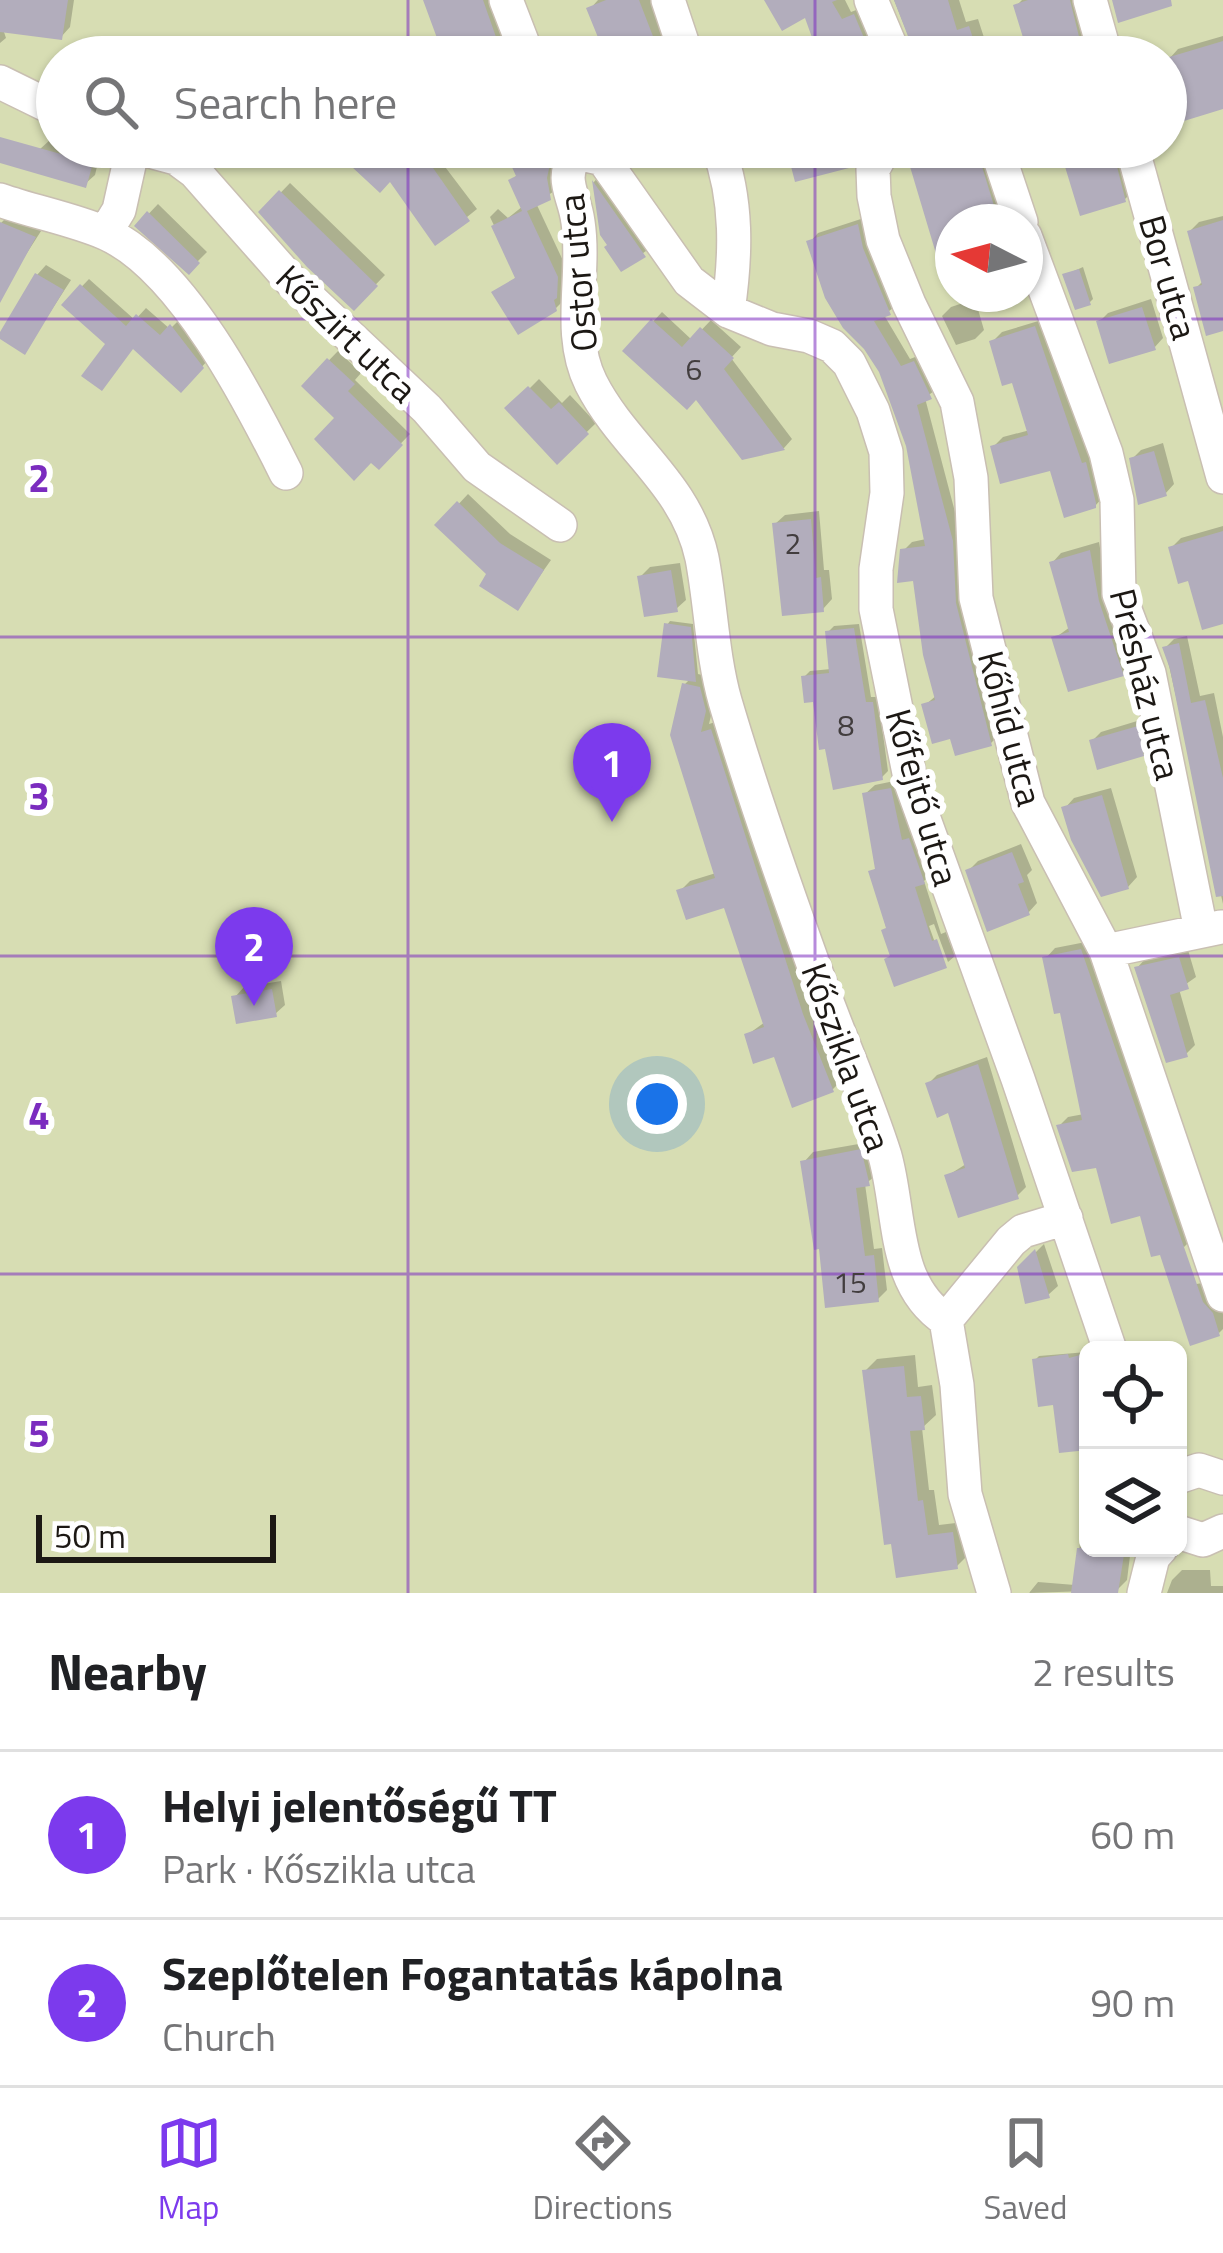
<!DOCTYPE html>
<meta charset="utf-8">
<style>
body{margin:0;font-family:"Titillium Web",sans-serif;background:#f2f2f2;color:#202124}
.controls{position:absolute;right:36px;bottom:36px;display:grid;overflow:hidden;border-radius:18px;box-shadow:0 3px 9px #0004}
.controls button{width:108px;height:108px;display:grid;place-items:center;padding:0;border:0;border-bottom:3px solid #e0e0e0;background:#fff;color:#202124;font:60px sans-serif}
.compass{position:absolute;left:935px;top:204px;width:108px;height:108px;border-radius:50%;background:#fff;box-shadow:0 3px 9px #0004;rotate:276deg}
.scale{position:absolute;left:36px;bottom:30px;width:240px;box-sizing:border-box;padding-left:12px;border:6px solid #1c1814;border-top:0;font-size:33px;line-height:42px;white-space:nowrap;color:#1c1814;-webkit-text-stroke:9px #fff;paint-order:stroke}
.you{position:absolute;left:657px;top:1104px;width:42px;height:42px;margin:-30px;border:9px solid #fff;border-radius:50%;background:#1a73e8;box-shadow:0 0 0 18px #1a73e833}
.badge{display:grid;place-items:center;width:78px;height:78px;border-radius:50%;background:#7c3aed;color:#fff;font-size:39px;font-weight:700}
.pin{position:absolute;translate:-50% -99px;filter:drop-shadow(0 3px 6px #0008)}
.pin::after{content:'';position:absolute;top:63px;width:42px;height:36px;background:inherit;clip-path:polygon(0 0,100% 0,50% 100%)}
.list{margin:0;padding:0;list-style:none}
h2{display:flex;justify-content:space-between;align-items:center;height:156px;margin:0;padding:0 48px;font-size:51px}
h2 small{font-size:39px;font-weight:400;color:#757577}
.list li{display:grid;grid-template-columns:78px 1fr auto;gap:36px;align-items:center;box-sizing:border-box;height:168px;padding:0 48px;border-top:3px solid #e0e0e0}
.list b{display:block;font-size:45px;white-space:nowrap}
.list p{margin:0;font-size:39px;white-space:nowrap;color:#757577}
.list em{font-size:39px;font-style:normal;color:#757577}
.icon{flex:none;width:66px;height:66px;fill:none;stroke:currentColor;stroke-width:2;stroke-linecap:round;stroke-linejoin:round}
.map{position:relative;flex:none;width:1223px;height:1593px;overflow:hidden}
.search{position:absolute;background:#fff;box-shadow:0 3px 9px #0004;left:36px;right:36px;top:36px;height:132px;display:flex;align-items:center;gap:30px;box-sizing:border-box;padding:0 42px;border-radius:66px;color:#757577;font-size:45px}
.sheet{height:492px;background:#fff}
nav{display:flex;justify-content:space-around;align-items:center;box-sizing:border-box;height:168px;border-top:3px solid #e0e0e0;background:#fff;font-size:33px;color:#757577}
nav a{display:grid;justify-items:center;gap:6px}
nav .on{color:#7c3aed}
.map>svg:first-child{display:block}
.green{fill:#d7ddb3;fill-rule:evenodd}
.shadow{fill:#0003}
.building{fill:#b2adbc}
.lines{fill:none;stroke-linecap:round;stroke-linejoin:round}
.minor-casing{stroke:#c9bfb2;stroke-width:36}
.minor{stroke:#fff;stroke-width:33}
.grid{fill:none;stroke:#7b2cbf;stroke-width:3;stroke-opacity:0.55}
.labels{text-anchor:middle;dominant-baseline:central;stroke-width:12;stroke-linejoin:round;paint-order:stroke}
.number-label{font-size:30px;fill:#423d3e}
.street-label{font-size:36px;fill:#1c1814;stroke:#fff}
.grid-label{font-size:39px;text-anchor:middle;font-weight:bold;fill:#7b2cbf;stroke:#fff;stroke-width:12;stroke-linejoin:round;paint-order:stroke}
</style>
<div class="map">
<svg width="1223" height="1593" viewBox="0 0 1223 1593">
<rect width="100%" height="100%" fill="#f8eee0"/>
<path class="green" d="M0,0h1223v1593h-1223zM57,57h1109v90h-1109zM953,222h72v72h-72zM1088,1350h90v198h-90z"/>
<path class="shadow" d="M0,0h74l-4,27 -9,10 -58,-8 3,9 -6,5z
M427,0h68l23,57h-71z
M598,0h53l22,57h-64l-19,-48z
M768,0h77l6,12 13,-5 23,50h-64l-17,-43z
M894,0h65l7,22 12,-3 11,34 -4,4h-68z
M1022,0h60l18,57h-67l-17,-51z
M1223,36v70l-54,-47 9,-10z
M176,37l25,20h-43z
M287,37l23,20h-42z
M50,140l7,2v5l43,7 -5,21 -10,9 -45,-35z
M348,147h82l47,62 -41,33 -45,-64 -31,-16z
M506,147h53v41l-23,15 30,64 -4,22 3,10 -10,10 -60,-16 23,-17 -28,-59 8,-8 10,9 15,-12 -11,-26 6,-6z
M662,147h45l-9,9 -31,9z
M934,147h51l26,75h-58v50l-42,-112 10,-9z
M1061,147h63l11,42 -11,11z
M600,175l53,71 -31,22 -29,-85z
M290,183l95,92 -31,32 -92,-95z
M158,204l49,48 -19,19 -48,-48z
M10,214l33,14 -27,42 -16,-9v-37z
M1223,216v112l-27,-40 8,-8 -14,-49 9,-9z
M867,217l31,87 -14,11 26,44 13,-5 16,33 -14,11 35,133 39,204 -9,9 -38,-8 -27,-31 12,-10 -22,-118 -12,-26 9,-9 14,-3 -17,-94 -27,-74 -72,-129 8,-9z
M46,265l25,15 -46,71 12,-76z
M1083,267l10,32 -4,4 -24,-28z
M89,279l46,41 11,-12 24,21 10,-10 30,39 -29,31 -47,-43 -25,-2 -44,-40z
M975,299l9,31 -9,9 -19,6 -14,-29 9,-9z
M1151,299l12,39 -9,10 -55,-26 9,-9z
M662,312l30,28 19,-20 30,27 -10,11 61,81 -8,9 -41,9 -46,-61 -71,-45z
M1045,319l59,177 -9,10 -43,-38 -59,-21 10,-10 27,-7 -16,-51 -22,-37 10,-10z
M338,351l23,22 -6,7 55,54 -31,32 -74,-81z
M539,379l23,24 8,-8 26,28 -39,38 -48,-52z
M1163,443l11,41 -9,10 -33,-35 9,-9z
M468,494l42,40 41,26 -34,48 -27,-34 -51,-49z
M819,511l5,59h5l3,29 -9,10 -48,-85 10,-9z
M1223,526v95l-52,-73 10,-10z
M1099,542l8,48 25,74 -9,9 -68,-35 15,-11 -18,-64 9,-10z
M680,563l6,37 -10,9 -36,-32 10,-10z
M670,621l23,3 5,50 12,3 5,22 -6,25 13,-4 121,359 -11,11 -85,-55 18,-13 -39,-118 -46,-13 10,-10 26,-8 -31,-189 6,-6 -24,-53z
M859,624l12,73h7l10,74 -6,6 -66,-79 -12,-21 6,-6 21,-2 -3,-37 6,-6z
M1187,636l13,60 14,-3 9,44v167l-58,-256 9,-9z
M1147,718l5,26 -9,10 -51,-13 9,-9z
M899,780l12,53 7,-2 15,41 -9,9 17,53 5,-2 9,24 -7,6 -14,-38 -5,2 14,39h3l-50,18 -3,-29 -21,-82 6,-6 -13,-72 10,-9z
M1111,788l26,89 -9,10 -63,-79 9,-10z
M1021,844l11,26 -5,5 10,28 -9,10 -60,-42 10,-10z
M1091,941l102,297 -9,9 -42,-34 -83,-87 9,-9 16,-3 -22,-105 -16,-51 9,-10z
M1188,950l8,27 -17,12 16,56 -9,9 -49,-86 9,-10z
M281,981l4,24 -10,9 -40,-17 9,-10z
M987,1057l39,130 -9,9 -70,-20 19,-12 -16,-55 -22,-25 9,-9z
M870,1142l8,32 -13,10 9,65 8,-1 5,42 -10,10 -73,-138 9,-10z
M1044,1244l14,42 -10,9 -28,-27z
M1208,1282l15,32v15l-4,4 -34,-47z
M1087,1352l1,9v86l-32,-45 -21,-42 4,-4z
M915,1355l3,32 14,-2 4,30 -14,13 7,62h5l5,35 25,-3 5,32 -12,12 -58,9 -34,-204 12,-12z
M1088,1521v27h43l-4,32 -10,10 -88,3 9,-11 37,3 7,-58z
M1182,1570h28l1,16h12v7h-56l5,-13z"/>
<path class="building" d="M0,0h68l-6,40 -62,-8z
M423,0h60l20,57h-59z
M606,0h33l22,57h-55l-20,-49z
M764,0h73l-5,2 10,17 12,-5 18,43h-53l-14,-39 -23,13z
M894,0h54l9,30 12,-4 10,31h-63z
M1028,0h42l14,57h-55l-16,-52z
M1112,0h59l1,6 -54,17z
M1223,41v68l-39,12 -18,-63z
M0,137l93,26 -7,25 -86,-25z
M344,147h67l20,18 39,56 -35,25 -45,-64 -10,11 -28,-26 4,-5z
M503,147h45l4,8 -5,23 4,22 -24,11 31,66 -1,21 -3,2 3,11 -39,24 -27,-43 24,-14 -24,-52 31,-15 -14,-31 8,-4z
M786,147h58l5,21 -54,14z
M949,147h27l23,75 -46,-2v66l-7,1 -38,-127z
M1059,147h53l14,55 -46,14z
M592,180l54,77 -25,15 -17,-25 3,-2 -7,-10z
M279,190l99,96 -24,25 -47,-44 -49,-55z
M147,211l53,52 -11,12 -55,-49z
M1223,220v111l-17,5 -13,-49 9,-2 -15,-54z
M0,222l36,15 -36,66z
M858,224l5,24 28,67 -17,6 27,45 13,-5 18,38 -15,6 36,136 3,62 36,143 -37,10 -5,-17 -18,5 -11,-40 14,-4 -12,-45 -10,-74 -16,2 3,-34 25,-3 -19,-100 -27,-74 -15,-23 -21,-21 -18,-30 -19,-57z
M1079,269l12,36 -16,5 -13,-36z
M35,273l29,17 -39,65 -25,-16v-7z
M80,284l46,42 10,-12 24,21 10,-11 34,44 -23,25 -48,-44 -31,42 -21,-15 24,-32 -44,-39z
M1142,307l14,43 -47,14 -13,-43z
M651,319l31,28 18,-20 34,31 -10,11 61,81 -43,10 -46,-60 -9,10 -65,-59z
M1035,326l47,137 4,-1 10,41v5l-32,10 -14,-47 -50,13 -10,-38 38,-11 -16,-52 -10,3 -13,-45z
M327,358l28,26 -7,7 55,54 -24,25 -8,-7 -17,18 -40,-42 20,-21 -33,-32z
M528,386l23,23 8,-7 30,32 -32,31 -53,-57z
M1154,451l13,45 -29,9 -9,-47z
M457,501l43,42 44,27 -26,41 -39,-25 7,-12 -52,-49z
M811,519l5,59 5,-1 3,35 -42,4 -10,-93z
M1223,531v93l-21,6 -14,-49 -10,3 -10,-37z
M1090,550l9,51 25,75 -56,16 -17,-55 18,-5 -20,-70z
M671,570l7,42 -34,5 -7,-41z
M664,623l27,4 5,55 -39,-5z
M854,628l12,74h7l10,78 -50,10 -8,-41 -6,1 -6,-48 -9,1 -3,-27 28,-3 -4,-42z
M1179,643l12,60 14,-3 18,78v118l-7,1 -46,-228 -8,-22z
M682,683l18,4 6,24 -5,21 10,-3 92,285 31,78 -42,16 -18,-51 -21,7 -9,-30 20,-7 -40,-119 -38,12 -10,-30 39,-12 -45,-143z
M1138,726l6,30 -47,14 -8,-30z
M891,788l11,52 7,-2 16,46 -10,3 17,54 5,-2 10,29 -53,19 -10,-28 6,-3 -9,-26 5,-2 -18,-57 7,-2 -13,-76z
M1102,795l27,94 -28,8 -30,-57 -10,-33z
M1012,852l12,30 -6,2 12,31 -43,17 -22,-62z
M1081,949l122,353 10,11 7,23 -30,10 -30,-91 -9,2 -11,-41 -29,8 -15,-56 -24,4 -16,-47 26,-5 -22,-107 -6,1 -12,-57z
M1179,957l10,32 -19,6 18,62 -22,6 -32,-96z
M272,989l5,28 -41,7 -5,-28z
M978,1064l41,135 -61,19 -14,-43 21,-7 -17,-55 -11,5 -12,-35z
M861,1149l9,37 -14,2 9,68 9,-1 5,47 -54,6 -6,-59 -5,1 -14,-89z
M1035,1249l15,49 -25,6 -8,-37z
M1068,1354l1,4 15,-4 4,14v82l-29,3 -6,-48 -15,2 -6,-48z
M904,1366l3,31 14,-1 4,34 -15,1 8,70 5,-1 5,35 25,-3 5,37 -62,9 -5,-34 -7,1 -22,-175z
M1077,1548h48l-7,45h-47z"/>
<g class="lines">
<defs>
<path id="minor" d="M506,0l22,57
M668,0l19,57
M871,0l24,57
M1090,0l16,57
M0,82l57,28
M135,147l41,11 19,14 97,110 135,127 50,58 83,58
M573,147l3,6c-17,29 -2,39 2,69 8,53 -12,111 13,161 33,65 95,100 111,175 9,47 10,97 23,143 29,99 64,197 99,293 20,54 44,108 61,162 16,57 7,129 61,164l11,65 8,109 29,99
M718,147c20,53 18,109 10,164
M885,147l-12,22 1,27 9,44 26,64 48,98 14,76 5,120 52,205 78,148 117,344
M996,147l25,75
M1132,147l91,330
M576,153l27,6 86,122 39,30 44,18 37,7 23,10 17,17 24,48 13,41 1,41 -11,76v40l35,174 107,296 92,271
M0,200c34,12 72,19 105,33 77,34 145,168 181,240
M105,233l14,-23 14,-63
M1025,236l81,217 11,47 2,94 30,79 52,257
M1106,951l115,-24
M946,1320l65,-79 12,-10 43,-13
M1178,1477l21,-7 24,8
M1178,1532l25,8 20,-9
M1144,1593l9,-36 8,-9"/>
</defs>
<use href="#minor" class="minor-casing"/>
<use href="#minor" class="minor"/>
</g>
<path class="grid" d="M408,0v57M815,0v57M408,147v1446M815,147v1446M0,319h1223M0,637h1223M0,956h1223M0,1274h1223"/>
<g class="labels">
<g class="number-label">
<text x="694" y="369">6</text>
<text x="793" y="543">2</text>
<text x="846" y="725">8</text>
<text x="850" y="1282">15</text>
</g>
<g class="street-label">
<text transform="translate(577 273) rotate(-95)">Ostor utca</text>
<text transform="translate(1169 277) rotate(74)">Bor utca</text>
<text transform="translate(347 333) rotate(44)">Kőszirt utca</text>
<text transform="translate(1146 684) rotate(76)">Présház utca</text>
<text transform="translate(1011 728) rotate(75)">Kőhíd utca</text>
<text transform="translate(923 797) rotate(74)">Kőfejtő utca</text>
<text transform="translate(847 1057) rotate(70)">Kőszikla utca</text>
</g>
</g>
<g class="grid-label">
<text x="39" y="492">2</text>
<text x="39" y="810">3</text>
<text x="39" y="1129">4</text>
<text x="39" y="1447">5</text>
</g>
</svg>
<div class="controls">
<button><svg class="icon" aria-label="locate" viewBox="0 0 24 24"><circle cx="12" cy="12" r="6"/><path d="M12 2v4M12 18v4M2 12h4M18 12h4"/></svg></button>
<button><svg class="icon" aria-label="layers" viewBox="0 0 24 24"><path d="M12 4l9 5-9 5-9-5zM3 14l9 5 9-5"/></svg></button>
</div>
<svg class="compass" viewBox="-18 -18 36 36"><path d="M0-13l5 13h-10z" fill="#e53935"/><path d="M0 13l5-13h-10z" fill="#757577"/></svg>
<div class="scale">50 m</div>
<div class="you"></div>
<div class="pin badge" style="left:612px;top:822px">1</div>
<div class="pin badge" style="left:254px;top:1006px">2</div>
<div class="search"><svg class="icon" aria-label="search" viewBox="0 0 24 24"><circle cx="10" cy="10" r="6"/><path d="M15 15l6 6"/></svg>Search here</div>
</div>
<section class="sheet">
<h2>Nearby<small>2 results</small></h2>
<ul class="list">
<li><span class="badge">1</span><div><b>Helyi jelentőségű TT</b><p>Park · Kőszikla utca</p></div><em>60 m</em></li>
<li><span class="badge">2</span><div><b>Szeplőtelen Fogantatás kápolna</b><p>Church</p></div><em>90 m</em></li>
</ul>
</section>
<nav>
<a class="on"><svg class="icon" aria-label="map" viewBox="0 0 24 24"><path d="M3 6l6-2 6 2 6-2v14l-6 2-6-2-6 2zM9 4v14M15 6v14"/></svg>Map</a>
<a><svg class="icon" aria-label="directions" viewBox="0 0 24 24"><path d="M12 3l9 9-9 9-9-9zM9 14v-3h6M13 9l2 2-2 2"/></svg>Directions</a>
<a><svg class="icon" aria-label="saved" viewBox="0 0 24 24"><path d="M7 4h10v16l-5-4-5 4z"/></svg>Saved</a>
</nav>
